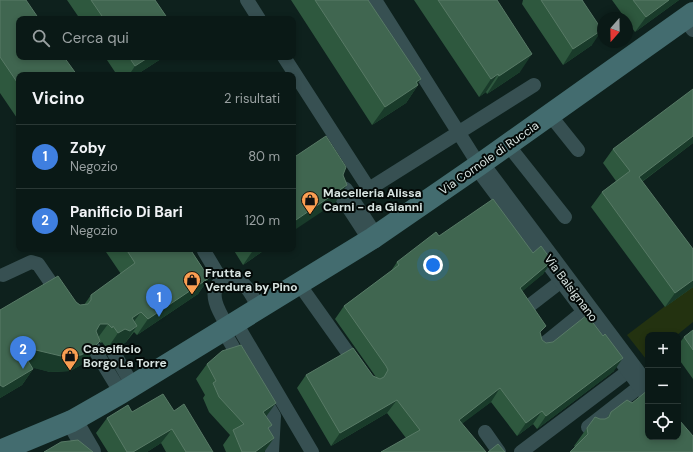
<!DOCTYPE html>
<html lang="it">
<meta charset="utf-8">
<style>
body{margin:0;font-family:"DM Sans",sans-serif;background:#13221f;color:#f1f3f6}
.controls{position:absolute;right:12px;bottom:12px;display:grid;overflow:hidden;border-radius:8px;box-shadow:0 2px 6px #0003}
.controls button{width:36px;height:36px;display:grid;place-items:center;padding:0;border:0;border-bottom:1px solid #2a3835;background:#0a1916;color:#f1f3f6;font:20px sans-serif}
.compass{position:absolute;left:597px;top:12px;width:36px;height:36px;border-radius:50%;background:#0a1916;box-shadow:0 2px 6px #0003;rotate:200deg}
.you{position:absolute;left:433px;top:265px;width:14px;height:14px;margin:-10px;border:3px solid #fff;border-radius:50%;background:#1a73e8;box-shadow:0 0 0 6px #1a73e833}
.badge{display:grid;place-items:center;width:26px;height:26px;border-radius:50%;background:#b45309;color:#fff;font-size:13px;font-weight:700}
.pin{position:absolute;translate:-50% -33px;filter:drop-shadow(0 1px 2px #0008)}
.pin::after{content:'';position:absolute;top:21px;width:14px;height:12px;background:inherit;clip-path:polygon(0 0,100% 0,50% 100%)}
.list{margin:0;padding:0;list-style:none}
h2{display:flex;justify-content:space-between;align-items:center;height:52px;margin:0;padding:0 16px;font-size:17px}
h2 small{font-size:13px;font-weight:400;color:#99a0a1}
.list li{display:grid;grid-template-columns:26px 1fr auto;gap:12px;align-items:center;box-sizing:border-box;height:64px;padding:0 16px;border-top:1px solid #2a3835}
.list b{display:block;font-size:15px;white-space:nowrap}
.list p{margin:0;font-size:13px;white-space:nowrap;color:#99a0a1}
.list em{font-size:13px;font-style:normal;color:#99a0a1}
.icon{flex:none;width:22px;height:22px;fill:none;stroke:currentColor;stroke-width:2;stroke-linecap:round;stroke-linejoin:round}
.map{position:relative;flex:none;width:693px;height:452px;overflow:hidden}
.search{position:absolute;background:#0a1916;box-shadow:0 2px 6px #0003;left:16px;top:16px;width:280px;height:44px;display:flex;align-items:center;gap:10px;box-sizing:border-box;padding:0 14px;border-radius:8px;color:#99a0a1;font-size:15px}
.panel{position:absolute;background:#0a1916;box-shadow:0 2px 6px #0003;left:16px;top:72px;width:280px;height:180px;border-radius:8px}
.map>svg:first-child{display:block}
.green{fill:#233210}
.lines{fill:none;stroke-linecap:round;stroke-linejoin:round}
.lane{stroke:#375052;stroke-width:14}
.street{stroke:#375052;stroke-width:22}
.secondary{stroke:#436c6f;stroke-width:22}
.wall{fill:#2e583e}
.shaded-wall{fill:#193b2a}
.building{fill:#406650;stroke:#587a66}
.labels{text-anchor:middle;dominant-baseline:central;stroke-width:4;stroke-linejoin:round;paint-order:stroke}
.street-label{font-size:12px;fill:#d7e3e0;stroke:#030907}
.poi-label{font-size:12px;font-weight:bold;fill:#d7e3e0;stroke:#030907;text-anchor:start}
</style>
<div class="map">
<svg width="693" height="452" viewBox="0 0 693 452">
<rect width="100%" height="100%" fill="#0e211d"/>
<path class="green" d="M693,285v37l-16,13h-29v23l-2,1 -19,-24z"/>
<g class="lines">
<path class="lane" d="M247,0l12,19
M375,0l104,165
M684,19l9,11
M284,57l85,132 165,-104
M550,115l28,35
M508,145l57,72
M204,251l18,30
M3,275l28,-13 7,2 22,32
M299,284l59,83
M529,306l35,-27
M236,323l76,129
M228,327c-7,-12 -22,-34 -7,-46 4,-3 10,-4 15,-2 11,4 18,20 23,30
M223,330l20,34
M93,347l28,46
M539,348l48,-39
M114,353l19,33
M261,394l13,22 -2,36
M590,429l-2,-2 55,-43
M485,432l14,20
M521,452l110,-83"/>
<path class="street" d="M479,165l169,226
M343,192l30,46
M72,421l18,31"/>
<path class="secondary" d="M0,451l72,-30 49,-28 252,-155 106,-73 214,-152"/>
</g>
<path class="wall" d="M0,0l19,75v46l-19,-28z
M67,0h88l13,19h-88z
M291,0h77l53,79 -4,5 1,1 -12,18 -34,22z
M414,0h83l23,72 -33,22 -1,-2 -7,5z
M523,0h60l9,45 -29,20 -41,-61z
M612,0h67l-44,32 -8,-11v-3h-2z
M105,57h59l-28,18h-19z
M693,143l-51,39 51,67v38l-28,20 -74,-100 11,-15 14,-11 -13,-18 10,-14z
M439,236l94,17 19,8 -9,13 -21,17 18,42 2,7 4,3 68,28 -77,58 -4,-5 -16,12 -26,-34 -29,21 -56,15 -19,-25 -56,33 -34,-58 9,-13 67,1 3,1 -41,-58 9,-13 47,-35 6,-9z
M104,249h86l19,29 -11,16 -61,41 -3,-3 -8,10 -7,5 -5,-2 -7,4 -5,-7 -1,1 -2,-1 -10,15 -8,8 -11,6 -20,1 -18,-5 1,2 -11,16 -22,13v-88l76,-8 4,3h4l7,-10 30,-21z
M233,249h33l-23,16z
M693,330v49l-15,-21v-13l6,-8z
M207,364l62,66 5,8 -10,14h-38l-3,-7 7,-10 -21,-23 -6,-14 2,-3 -9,-16z
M632,403l-57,44 -1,-1 13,-18 13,-9h6l5,-7z
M174,411l39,41h-47l-5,-9 -14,9h-39l-12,-19 11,-15z"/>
<path class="shaded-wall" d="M669,0h10l-44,32 11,-15z
M602,30l-10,15 -29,20 10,-16z
M532,54l-12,18 -33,22 12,-18z
M149,57h15l-28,18h-7l6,-9z
M498,74l-12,18 -7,5 12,-18z
M421,79l-6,9 3,-3 -12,18 -34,22 13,-18 31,-25z
M693,136v7l-65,49 11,-15z
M347,185l-12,18 -42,28v-9z
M254,249h12l-23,16z
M552,261l-9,13 -32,27 9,-13z
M209,278l-11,16 -61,41 11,-16z
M693,280v7l-28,20 10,-14z
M141,312l-11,15 7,-1 -11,16 -7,5 -5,-2 -7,4 11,-16 14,-15z
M100,324h8l-11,15 -8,1z
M100,341l-11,16 -8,8 -11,6 -20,1 -42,-10 11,-16z
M623,358l-9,13 -77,58 9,-13z
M33,369l-11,16 -22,13v-13z
M500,388l-9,14 -41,31 9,-13z
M397,400l-10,13 -56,33 9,-13z
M276,403l-11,15 -2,-6z
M542,411l-9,13 -16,12 9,-13z
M172,429l-11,14 -14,9h-14z
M274,438l-10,14h-9z"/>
<path class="building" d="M0,0h26l13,19h-20v38h45l13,18h-58v10l-19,-28z
M91,0h64l13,19h-64z
M315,0h53l53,79 -5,3 2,3 -33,22z
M438,0h59l35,54 -33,22 -1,-2 -7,5z
M541,0h41l20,30 -29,19z
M633,0h36l-23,17z
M129,57h20l-14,9z
M693,89v47l-54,41 54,72v31l-18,13 -73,-101 28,-21 -17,-22z
M326,136l20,31 -3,8 4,10 -54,37v-64z
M493,199l40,54 8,-7 11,15 -32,27 26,38 -6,6 2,8 4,3 7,-1 34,-27 16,21 2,-2 18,24 -77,58 -4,-5 -16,12 -26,-35 -41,32 27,32h-105l39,-22 -23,-30 -57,33 -34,-58 47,-27 20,28 7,3 4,-2 4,-7 -2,-4 -42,-60 55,-41 -2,-3 39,-30 3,4z
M126,249h64l19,29 -61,41 -7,-7 -9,6 5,8 -7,5 -5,-2 -7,4 -5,-7 -1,2 -4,-4h-8l-4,7 4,10 -8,8 -11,6 -20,1 -42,-10 14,23 -30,18 -3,-2v-75l58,-34 18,26 4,3 8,-1 3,-4v-5l44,-32z
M693,330v20l-9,-13z
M241,345l35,58 -13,9 9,13 -4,3 6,10 -19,14h-13l-9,-22 11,-6 -25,-27 -6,-14 3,-2 -9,-17 15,-13z
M648,390v47h30v-22l2,6 13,15v16h-123l18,-18 -1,-6 8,-11 5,2h5l4,-2 2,-5 16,-12 5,3z
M163,394l11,17 10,-7 29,48h-27l-14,-23 -39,23h-6l-20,-34 21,-13 4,7z
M78,440l15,12h-49l17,-10z
M498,444l7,8h-17z"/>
<defs>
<symbol id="shop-pin" viewBox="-11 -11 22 30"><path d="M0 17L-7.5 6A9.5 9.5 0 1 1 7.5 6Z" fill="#fb9e52" stroke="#030907"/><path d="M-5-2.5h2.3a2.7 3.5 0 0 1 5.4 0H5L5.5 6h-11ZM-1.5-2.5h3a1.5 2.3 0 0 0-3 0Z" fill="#111"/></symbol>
</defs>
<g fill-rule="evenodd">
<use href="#shop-pin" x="300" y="190" width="20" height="27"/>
<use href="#shop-pin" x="182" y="270" width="20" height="27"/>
<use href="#shop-pin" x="60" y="346" width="20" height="27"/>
</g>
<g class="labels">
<g class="street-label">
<text transform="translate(489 158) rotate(-35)">Via Cornole di Ruccia</text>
<text transform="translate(571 288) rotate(53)">Via Balsignano</text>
</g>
<g class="poi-label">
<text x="323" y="193">Macelleria Alissa<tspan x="323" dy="14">Carni - da Gianni</tspan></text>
<text x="205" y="273">Frutta e<tspan x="205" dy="14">Verdura by Pino</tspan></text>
<text x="83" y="349">Caseificio<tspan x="83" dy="14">Borgo La Torre</tspan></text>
</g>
</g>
</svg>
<div class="controls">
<button>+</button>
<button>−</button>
<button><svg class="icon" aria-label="locate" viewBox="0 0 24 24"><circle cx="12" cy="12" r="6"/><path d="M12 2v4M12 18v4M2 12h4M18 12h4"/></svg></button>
</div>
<svg class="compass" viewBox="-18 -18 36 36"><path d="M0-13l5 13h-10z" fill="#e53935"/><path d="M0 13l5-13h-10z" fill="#99a0a1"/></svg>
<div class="you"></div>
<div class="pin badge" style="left:159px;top:317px;background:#3f7fe0">1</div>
<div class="pin badge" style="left:23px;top:369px;background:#3f7fe0">2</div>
<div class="search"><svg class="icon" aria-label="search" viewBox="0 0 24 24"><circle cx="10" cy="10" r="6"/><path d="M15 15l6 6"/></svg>Cerca qui</div>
<section class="panel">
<h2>Vicino<small>2 risultati</small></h2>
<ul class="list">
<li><span class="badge" style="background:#3f7fe0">1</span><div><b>Zoby</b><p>Negozio</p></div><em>80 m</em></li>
<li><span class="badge" style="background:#3f7fe0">2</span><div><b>Panificio Di Bari</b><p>Negozio</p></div><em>120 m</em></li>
</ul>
</section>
</div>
